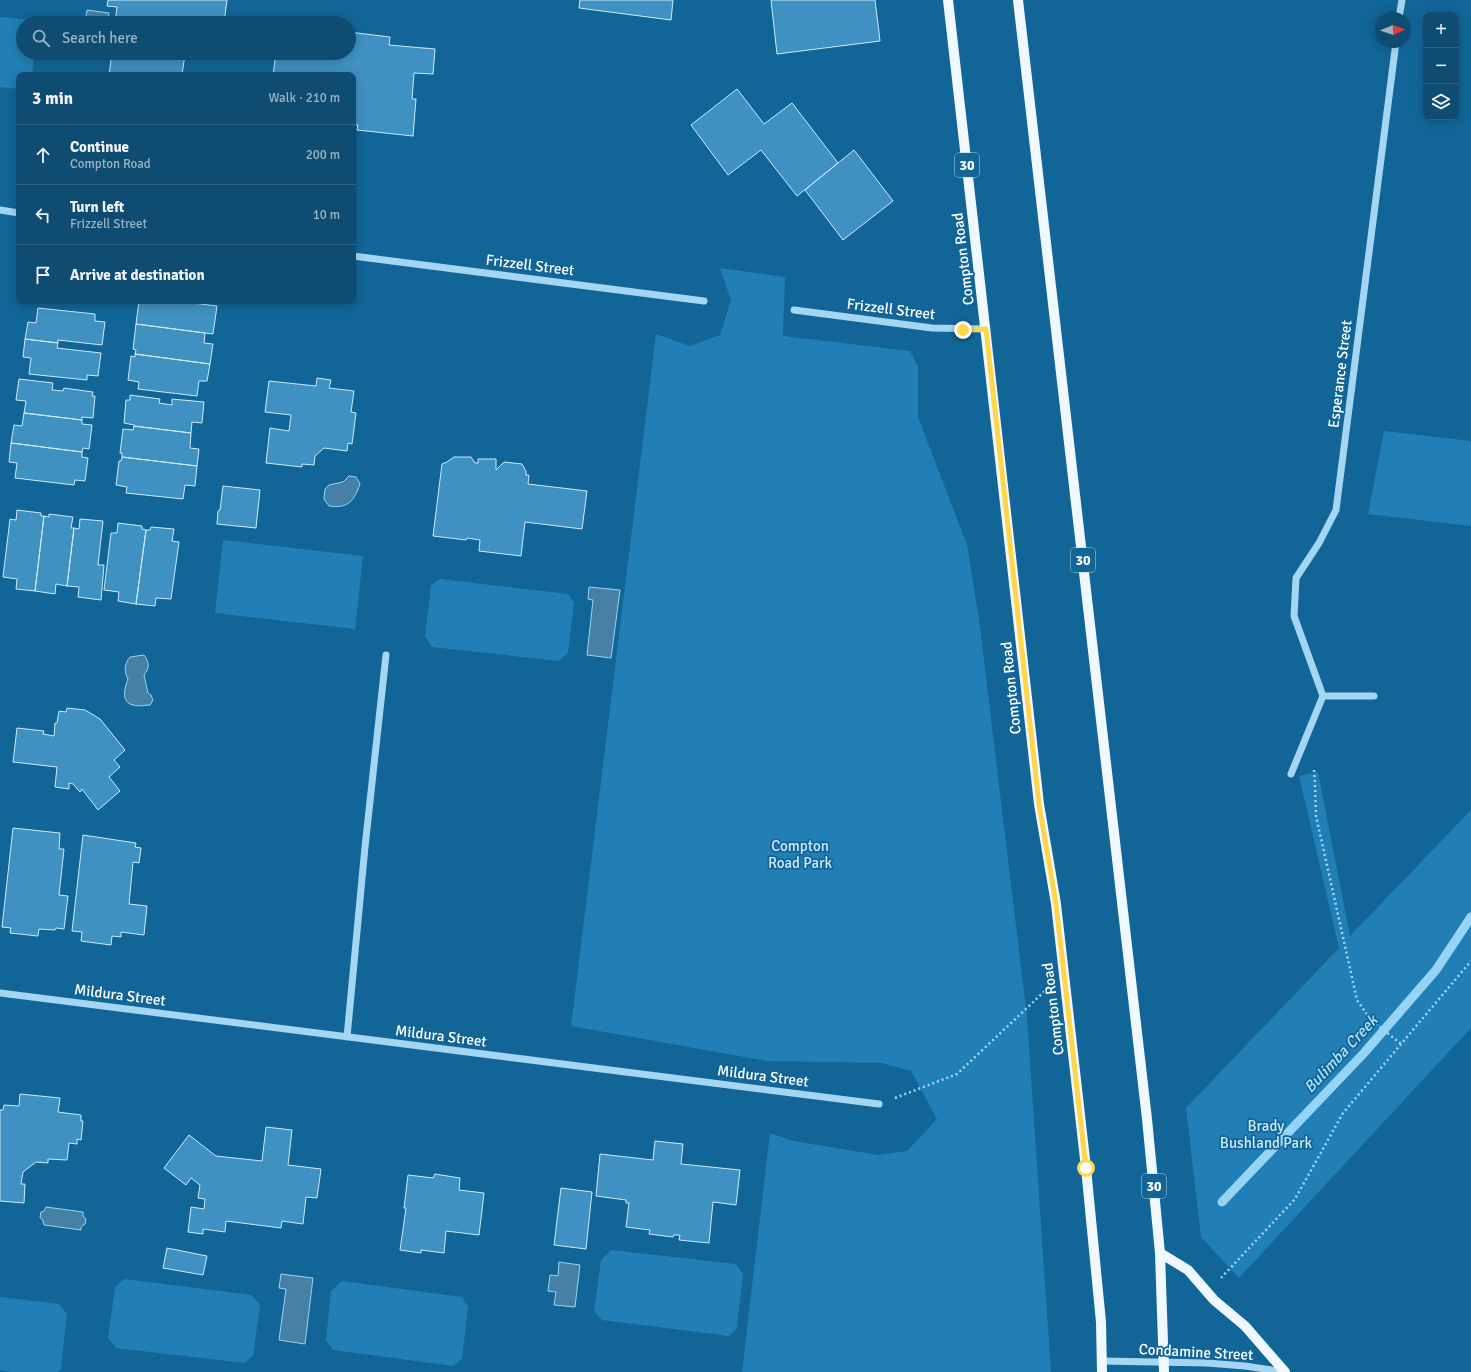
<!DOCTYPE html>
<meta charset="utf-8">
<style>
body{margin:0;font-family:Signika,sans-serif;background:#175376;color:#f1f3f6}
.controls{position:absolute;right:12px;top:12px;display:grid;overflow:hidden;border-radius:8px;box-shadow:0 2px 10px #0003}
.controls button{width:36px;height:36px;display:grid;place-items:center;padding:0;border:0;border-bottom:1px solid #2e6384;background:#0e4c71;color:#f1f3f6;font:20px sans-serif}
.compass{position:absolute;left:1375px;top:12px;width:36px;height:36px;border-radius:50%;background:#0e4c71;box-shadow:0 2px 10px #0003;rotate:88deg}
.stop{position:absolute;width:12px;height:12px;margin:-9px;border:3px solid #ffd54a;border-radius:50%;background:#fff}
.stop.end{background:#ffd54a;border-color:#fff;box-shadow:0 1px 4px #0008}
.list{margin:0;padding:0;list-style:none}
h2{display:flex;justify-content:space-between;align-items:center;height:52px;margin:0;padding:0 16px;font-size:17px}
h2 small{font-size:13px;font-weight:400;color:#9bb4c3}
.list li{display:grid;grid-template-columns:26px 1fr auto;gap:12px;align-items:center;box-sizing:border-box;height:60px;padding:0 16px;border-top:1px solid #2e6384}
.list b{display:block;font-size:15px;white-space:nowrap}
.list p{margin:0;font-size:13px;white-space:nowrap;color:#9bb4c3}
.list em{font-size:13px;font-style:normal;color:#9bb4c3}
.icon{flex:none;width:22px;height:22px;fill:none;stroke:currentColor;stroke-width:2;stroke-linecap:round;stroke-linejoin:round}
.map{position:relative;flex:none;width:1471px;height:1372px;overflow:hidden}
.search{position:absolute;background:#0e4c71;box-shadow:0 2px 10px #0003;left:16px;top:16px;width:340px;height:44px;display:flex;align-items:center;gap:10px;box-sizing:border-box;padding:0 14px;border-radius:22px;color:#9bb4c3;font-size:15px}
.panel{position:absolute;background:#0e4c71;box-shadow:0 2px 10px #0003;left:16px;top:72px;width:340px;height:232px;border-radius:8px}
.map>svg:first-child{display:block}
.green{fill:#217fb5}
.water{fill:#4680a4;stroke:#96d4f6}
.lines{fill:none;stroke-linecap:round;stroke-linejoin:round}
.stream{stroke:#96d4f6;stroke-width:9}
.building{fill:#3f91c1;stroke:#ccebfd}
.path{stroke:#a4d6f3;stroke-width:2.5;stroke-dasharray:2 3;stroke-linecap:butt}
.minor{stroke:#a4d6f3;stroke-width:7}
.major{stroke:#f0f8ff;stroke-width:10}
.route{stroke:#ffd54a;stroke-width:5}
.labels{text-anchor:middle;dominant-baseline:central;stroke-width:3.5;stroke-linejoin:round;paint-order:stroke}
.shield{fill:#126597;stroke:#b8d1e0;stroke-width:1}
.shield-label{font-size:14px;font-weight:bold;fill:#fff}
.street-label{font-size:15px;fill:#fff;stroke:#126597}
.park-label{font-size:15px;fill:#ccebfd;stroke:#126597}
.water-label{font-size:16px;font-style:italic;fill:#b4e1fa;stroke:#126597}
</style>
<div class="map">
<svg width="1471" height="1372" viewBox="0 0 1471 1372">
<rect width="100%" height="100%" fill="#126597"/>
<path class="green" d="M0,17l29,3 3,3h-9v30h11l-2,22h-13v14l-19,-2z
M720,268l65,9 -2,59 127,15 8,15v51l49,128 12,74 48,398 24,355h-309l28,-239 23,8 85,14 29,-4 30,-32 -26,-48 -29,-8 -115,-2 -196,-35 85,-692 34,12 30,-11 11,-35z
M1384,431l87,10v85l-103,-12z
M223,540l140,16 -8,73 -140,-16z
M440,579l128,15 6,9 -6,50 -9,8 -127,-14 -7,-11 6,-51z
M1318,772l32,164 121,-126v218l-232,250 -38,-41 -15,-129 153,-160 -40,-172z
M611,1250l125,14 7,10 -6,54 -8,8 -127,-16 -8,-9 7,-51z
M124,1279l128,16 8,10 -7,51 -9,7 -128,-15 -8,-10 7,-51z
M342,1281l120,16 6,10 -6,52 -9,7 -120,-16 -7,-10 5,-49z
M0,1297l59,7 8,10 -6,55 -4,3h-44l-13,-2z"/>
<path class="water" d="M87,10l22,3 -1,7 -4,3h-19z
M349,476l7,1 4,7c-6,17 -12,25 -31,22l-5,-7 1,-10 4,-4 14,-3z
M589,587l31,3 -9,68 -24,-3 6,-55 -5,-1z
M144,655c5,7 6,13 0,20l4,18 3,2 2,5 -3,5c-5,0 -12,2 -17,0 -13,-3 -8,-18 -5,-26 -4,-7 -4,-15 2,-22z
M46,1207l37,5v4l3,3 -1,5 -4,3v3l-37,-5 -1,-4 -3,-4 1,-5 3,-1z
M559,1262l21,3 -5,42 -21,-2 2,-13 -8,-1 2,-16 8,1z
M281,1274l32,4 -8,66 -26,-4 7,-51 -7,-1z"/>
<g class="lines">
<path class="stream" d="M1222,1202l142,-149 72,-83 35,-53"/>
</g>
<path class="building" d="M108,0h119l-3,23h-109l2,-16 -10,-1z
M580,0h93l-2,20 -92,-12z
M771,0h104l5,41 -103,13z
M284,17l48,4v2h-49z
M349,32l41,5 -1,8 46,4 -2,25 -19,-1 -2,26h4l-3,37 -56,-6 1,-5h-5v-50h-80l3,-22h73z
M112,53h61l12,1 -3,21h-73z
M737,89l27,35 28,-21 46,60 -41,33 -36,-46 -33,25 -37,-50z
M854,150l39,51 -50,39 -38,-50z
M139,301h38l40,5 -4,28 -77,-10z
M38,308l57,6v7l10,1 -3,23 -44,-5v3l-33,-4 3,-17 8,1z
M136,324l69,9 -1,10 9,1 -3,20 -75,-10 1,-4 -3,-1z
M25,339l33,4 -1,5 44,5 -3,23 -11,-1v5l-58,-6 2,-16 -8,-1z
M135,354l75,10 -3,17h-8l-2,15 -59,-7 1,-7 -11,-2 3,-24 4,1z
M317,378l14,2 -2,8 25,3 -3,21 5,1 -4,31 -4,-1 -1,8 -23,-3 -9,8 -1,9 -12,-1v3l-36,-4 4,-35 19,3 2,-16 -26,-3 4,-31 47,5z
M19,379l34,4 -1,7 11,1 1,-3 29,4 -1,4h3l-2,22 -11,-1v3l-58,-7 2,-12 -10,-1z
M130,395l30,4 -1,4 13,2v-6l32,3 -2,21 -10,-1 -1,11 -57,-7v-1l-10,-2 2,-23h4z
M24,413l58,7v4l10,1 -3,24 -6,-1 -1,4 -71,-9 3,-18 8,1z
M134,426l57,7 -1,15 9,1 -2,17 -75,-9v-4h-2l3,-24 10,1z
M11,443l71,9v5l6,1 -3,23 -10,-1 -1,5 -59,-7 2,-15 -8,-1z
M122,457l75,9 -2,20 -10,-1 -2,14 -57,-6 1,-6 -11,-2 3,-24h2z
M454,457h17l4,6h3v-4h18v11l8,-8 18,2 4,7v4h3l-1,9 59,7 -5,38 -57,-7 -4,34 -42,-5 1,-11 -13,-2 -1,2 -33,-4 9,-72 5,-2z
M223,486l37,4 -4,38 -39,-4 1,-13 2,-1z
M17,510l24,3v3h3l-9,75 -19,-2 1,-10 -14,-2 7,-58 6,1z
M49,514l24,3 -2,11h3l-7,58 -11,-2 -1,10 -20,-3 9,-75 5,1z
M80,519l23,2 -5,44h6l-3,35 -23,-3 1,-10 -12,-1 7,-58 5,1z
M118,523l24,3v3l4,1 -10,74 -18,-3 1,-9 -15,-2 7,-57h6z
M151,527l23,2 -2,12 7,1 -8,57 -15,-1 -1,8 -19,-2 10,-74h4z
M67,708l18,2 15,9 25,31 -11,10 6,7 -11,10 11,14 -22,19 -16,-21 -2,3 -7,-8 -4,-1v6l-14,-2 2,-20 -44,-5 4,-34 27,3 -1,3 11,2 1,-13h2l2,-12 7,1z
M13,828l47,5 -1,16h5l-5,46 9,1 -4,33 -8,-1 -1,2 -16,-1 -1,7 -28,-3 1,-5 -9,-1z
M83,835l53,8 -1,4 6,1 -2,15 -6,-1 -4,42 18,2 -3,29 -23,-3v5l-9,-1 -1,9 -30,-4 1,-9 -10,-1z
M20,1094l40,4 -2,14 23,3v6h2l-2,19 -4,-1v5l-8,-1 -2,17 -19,-1v4l-12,-1 -13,10 -2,12h4l-1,19 -24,-2v-91h3l1,-5 15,1z
M266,1127l26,3 -4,35 33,4 -4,29 -11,-1 -3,27 -21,-3 -1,7 -55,-7 -1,11 -22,-3v5l-15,-2 3,-25 13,2 1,-10 -7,-1 2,-13 -9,-7 -5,7 -22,-17 25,-33 27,21 46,5z
M655,1141l28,3 -2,20 59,6 -4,35 -23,-3 -4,41 -30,-3 1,-5h-6l-1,2 -24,-3 1,-4 -24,-3 3,-24h-3v-3l-30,-4 4,-42 53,6z
M435,1174l25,4 -1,12 25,3 -5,42 -33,-4 -2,22 -23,-3v3l-21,-3 6,-42h-2l4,-33 25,3z
M561,1188l31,4 -6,57 -32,-4z
M167,1248l40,8 -4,19 -40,-7z"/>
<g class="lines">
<path class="path" d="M1314,770l1,13 1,33 41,184 13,19 31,25
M895,1098l62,-24 89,-84
M1221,1278l74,-79 48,-86 128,-152"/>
<path class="minor" d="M1399,18l3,-18
M0,210l19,3
M353,256l351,45
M794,310l138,18 54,1
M1323,696l-29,-80 2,-38 23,-35 17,-33 60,-468
M1291,774l32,-78h51
M0,993l879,111
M347,1037l18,-190 21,-192
M1102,1361l105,2 38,3 40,6"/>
<path class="major" d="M948,0l91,804 17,100 30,264 15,154 1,50
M1018,0l129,1119 13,134 4,119
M1160,1253l28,17 26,30 31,26 40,46"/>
</g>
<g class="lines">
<path class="route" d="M963,330l23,-1 53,475 17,100 30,264"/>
</g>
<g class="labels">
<g class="shield">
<rect x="955" y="153" width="24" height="24" rx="3"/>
<rect x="1071" y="548" width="24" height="24" rx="3"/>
<rect x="1142" y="1174" width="24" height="24" rx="3"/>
</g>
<g class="shield-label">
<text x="967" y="165">30</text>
<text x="1083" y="560">30</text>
<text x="1154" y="1186">30</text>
</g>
<g class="street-label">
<text transform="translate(963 259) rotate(-97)">Compton Road</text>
<text transform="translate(530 265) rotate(7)">Frizzell Street</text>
<text transform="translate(891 309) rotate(7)">Frizzell Street</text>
<text transform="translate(1340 374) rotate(-83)">Esperance Street</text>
<text transform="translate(1011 688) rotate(-96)">Compton Road</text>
<text transform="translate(120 995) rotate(7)">Mildura Street</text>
<text transform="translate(1053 1009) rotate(-97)">Compton Road</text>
<text transform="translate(441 1036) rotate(7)">Mildura Street</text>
<text transform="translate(763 1076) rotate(7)">Mildura Street</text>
<text transform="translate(1196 1352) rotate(3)">Condamine Street</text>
</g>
<g class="park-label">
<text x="800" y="846">Compton<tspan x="800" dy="17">Road Park</tspan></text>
<text x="1266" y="1126">Brady<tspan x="1266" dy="17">Bushland Park</tspan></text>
</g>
<g class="water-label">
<text transform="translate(1341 1054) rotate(-47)">Bulimba Creek</text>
</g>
</g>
</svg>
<div class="controls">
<button>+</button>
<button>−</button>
<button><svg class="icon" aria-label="layers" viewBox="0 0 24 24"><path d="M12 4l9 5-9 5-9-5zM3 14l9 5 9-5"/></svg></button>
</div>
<svg class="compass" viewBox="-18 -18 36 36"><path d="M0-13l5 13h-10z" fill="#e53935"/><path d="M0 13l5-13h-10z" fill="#9bb4c3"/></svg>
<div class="stop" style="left:1086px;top:1168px"></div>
<div class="stop end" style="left:963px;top:330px"></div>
<div class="search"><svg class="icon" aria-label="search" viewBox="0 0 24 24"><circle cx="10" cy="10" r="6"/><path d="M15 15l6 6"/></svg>Search here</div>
<section class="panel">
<h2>3 min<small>Walk · 210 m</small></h2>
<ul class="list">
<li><svg class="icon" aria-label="ahead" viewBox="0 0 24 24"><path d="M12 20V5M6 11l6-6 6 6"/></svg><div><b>Continue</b><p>Compton Road</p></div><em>200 m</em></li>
<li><svg class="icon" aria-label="left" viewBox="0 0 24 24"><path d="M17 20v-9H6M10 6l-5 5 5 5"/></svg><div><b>Turn left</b><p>Frizzell Street</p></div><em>10 m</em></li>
<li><svg class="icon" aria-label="arrive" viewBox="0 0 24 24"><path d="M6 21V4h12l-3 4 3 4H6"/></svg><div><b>Arrive at destination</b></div></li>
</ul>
</section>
</div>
